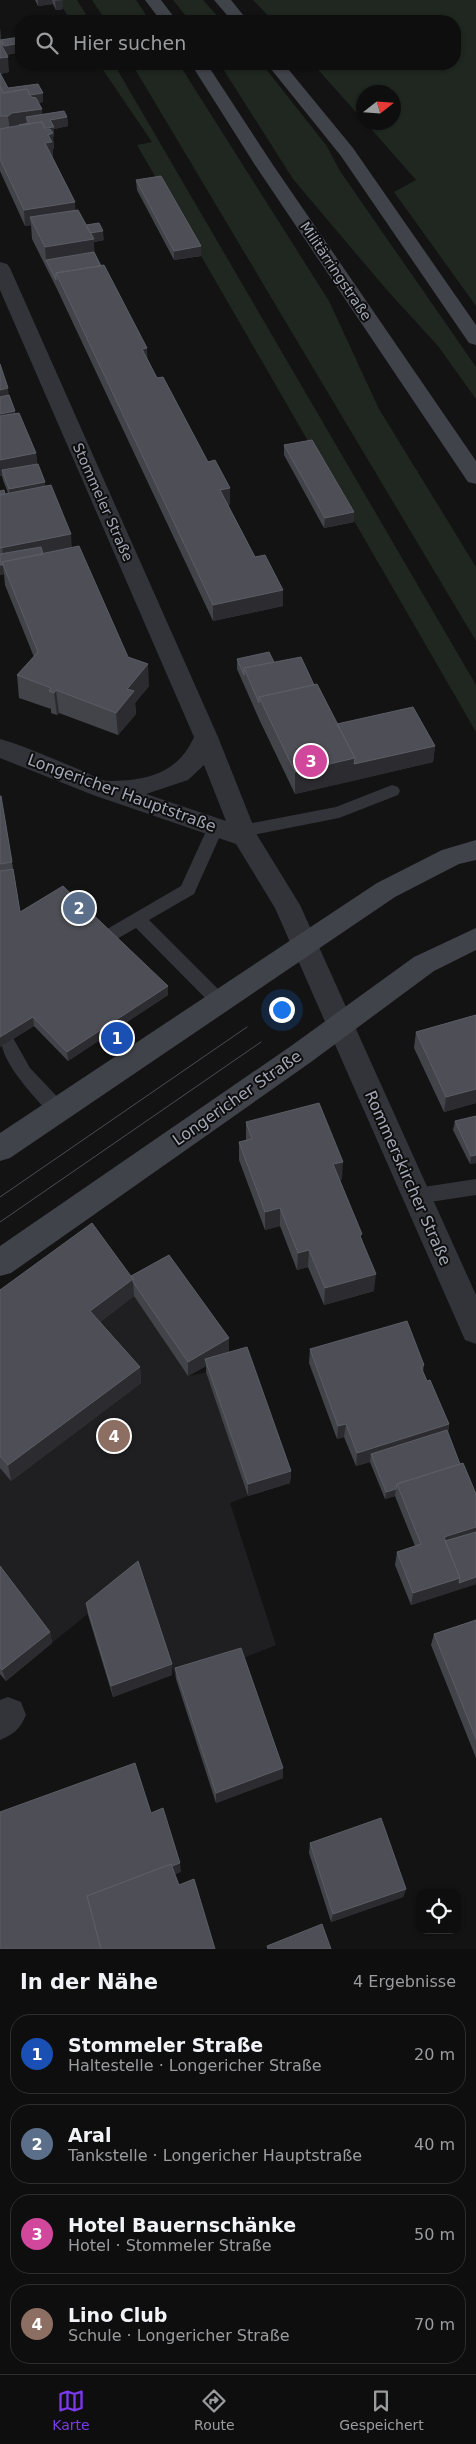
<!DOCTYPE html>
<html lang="de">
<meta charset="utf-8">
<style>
body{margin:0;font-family:"DejaVu Sans",sans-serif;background:#171718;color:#f1f3f6}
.controls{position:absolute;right:15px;bottom:15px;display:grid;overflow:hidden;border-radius:10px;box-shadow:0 1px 4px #0004}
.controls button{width:45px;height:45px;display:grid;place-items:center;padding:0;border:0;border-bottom:1px solid #2e2e2f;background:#0e0e0f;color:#f1f3f6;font:25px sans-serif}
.compass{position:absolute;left:356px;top:85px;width:45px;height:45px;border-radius:50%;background:#0e0e0f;box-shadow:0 1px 4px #0004;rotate:73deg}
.you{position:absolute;left:281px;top:1009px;width:18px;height:18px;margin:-12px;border:4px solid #fff;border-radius:50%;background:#1a73e8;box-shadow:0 0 0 8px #1a73e833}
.badge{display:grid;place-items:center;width:32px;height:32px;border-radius:50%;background:#7c3aed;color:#fff;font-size:16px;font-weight:700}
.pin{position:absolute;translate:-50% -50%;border:2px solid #fff;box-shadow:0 1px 5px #0006}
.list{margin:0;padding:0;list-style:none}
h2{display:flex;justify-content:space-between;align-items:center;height:65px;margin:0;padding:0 20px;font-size:21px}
h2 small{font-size:16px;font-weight:400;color:#9b9c9e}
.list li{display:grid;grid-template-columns:32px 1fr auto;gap:15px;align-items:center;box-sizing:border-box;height:80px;margin:0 10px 10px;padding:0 10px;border:1px solid #2e2e2f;border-radius:20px}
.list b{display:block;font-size:19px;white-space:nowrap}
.list p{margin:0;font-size:16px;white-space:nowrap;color:#9b9c9e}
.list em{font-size:16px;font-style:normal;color:#9b9c9e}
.icon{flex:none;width:28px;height:28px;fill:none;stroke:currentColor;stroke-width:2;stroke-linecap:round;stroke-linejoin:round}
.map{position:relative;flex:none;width:476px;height:1949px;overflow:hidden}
.search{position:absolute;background:#0e0e0f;box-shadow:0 1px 4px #0004;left:15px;right:15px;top:15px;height:55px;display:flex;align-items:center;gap:12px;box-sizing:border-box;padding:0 18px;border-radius:20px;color:#9b9c9e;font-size:19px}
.sheet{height:425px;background:#0e0e0f}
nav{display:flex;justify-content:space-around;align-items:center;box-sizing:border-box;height:70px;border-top:1px solid #2e2e2f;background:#0e0e0f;font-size:14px;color:#9b9c9e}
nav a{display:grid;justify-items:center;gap:2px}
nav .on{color:#7c3aed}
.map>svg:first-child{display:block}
.built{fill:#1f1f21}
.green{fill:#1f2720}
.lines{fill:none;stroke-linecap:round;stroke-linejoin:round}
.lane{fill:#33343a;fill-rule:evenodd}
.street{fill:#33343a;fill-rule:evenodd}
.secondary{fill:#41434a;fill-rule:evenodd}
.tram{stroke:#4a4c53;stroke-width:1}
.wall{fill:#43444a}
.shaded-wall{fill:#2c2c30}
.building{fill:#4e4f56;stroke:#5b5d65}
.labels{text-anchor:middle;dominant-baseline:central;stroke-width:4;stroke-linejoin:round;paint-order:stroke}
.far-street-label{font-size:14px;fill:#a3a8b6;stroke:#0e0e0f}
.street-label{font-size:16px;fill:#a3a8b6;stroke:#0e0e0f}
</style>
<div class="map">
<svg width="476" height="1949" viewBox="0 0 476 1949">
<rect width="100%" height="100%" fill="#131314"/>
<path class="built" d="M131,1291l57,85 20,-4 40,124 -18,7 46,142 -35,14 -65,20 -38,-106 -86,70 -52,-70v-263z"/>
<path class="green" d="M59,0h18l13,21h-20z
M92,0h44l14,21h-44z
M173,0h30l19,21h-32z
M253,0h223v306l-82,-114 22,-12 -50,-57 28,-1v-30h-30l-1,28 -50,-56h142v-43h-182z
M99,64h15l362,621v47l-339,-587 15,-3z
M132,64h47l150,237 50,108 97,158v74z
M220,64h42l64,81 14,26 136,196v32l-38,-53 -52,-57 -93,-110z"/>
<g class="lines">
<path class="lane" d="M392,785l6,2 2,4 -2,4 -59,23 -97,19 -6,-2 -2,-4 2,-4 6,-2 94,-18z
M216,821l6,2 2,4 -30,67 -45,26 77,77 3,5 -3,5 -6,2 -6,-2 -78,-79 -28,16 -6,-2 -3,-5 3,-5 79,-46 27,-59 2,-4z
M7,1036l6,2 17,30 35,37 2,5 -2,5 -7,3 -7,-3c-15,-16 -51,-53 -50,-77z
M476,1179v16l-59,9 -7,-2 -3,-6 3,-6 7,-2z"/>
<path class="street" d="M0,262l7,2 3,4 208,469 39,98 43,70 176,390v49l-11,-4 -190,-432 -39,-64 -143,-49 -93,-37v-19c28,8 55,21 83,32 7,3 17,10 25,10 37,0 70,-7 86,-44l-194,-447zM204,765l22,56 -80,-27 42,-14z
M8,1697l13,5 5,13c-6,14 -12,19 -26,25v-40z"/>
<path class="secondary" d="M145,0h16l16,21h-16z
M214,0h17l17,21h-16z
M191,64h16l66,101 203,296v23l-8,-2 -213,-317z
M267,64h17l69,84 123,177v20l-7,-2 -128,-187z
M476,840v20l-17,4 -64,33 -385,261 -10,3v-28l377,-250 65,-33z
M476,928v22l-42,21 -123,91 -300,211 -11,3v-30l291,-200 123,-89z"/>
<path class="tram" d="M0,1197l247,-170
M0,1222l261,-180"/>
</g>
<path class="wall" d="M35,0h28v9l-7,1 -3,-6 -15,2z
M0,28l1,12 20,12 -15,3 3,17 -9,2 8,14 35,14 -5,1 4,6v5l25,3 1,9 -14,3v8h-1l1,12h-1v9l22,44v8l11,15 18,15 -10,2v10l63,126 73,126 -2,1 27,52 28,49 -70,15 -156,-332 -25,-50 -1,-14 -6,1 -25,-55z
M136,180l65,66v10l-27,4 -37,-70z
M9,395l6,18 21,40 1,11 8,22 27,62 56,109 21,29 -14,17 1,11 -18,21 -59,-22 -2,2 -6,-2v-4l-32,-11 -2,-23 17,-18 -29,-72 -1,-11 -4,1v-84l5,3 3,-1 -5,-13 -1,-4h-2z
M284,445l70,67v10l-30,6 -40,-73z
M237,659l37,3 40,23 23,39 98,22 -2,16 -138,32 -36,-75 -22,-50z
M0,796l12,66 8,50 148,83 -100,66 -34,-35 -34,21z
M476,1015v88l-32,9 -30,-64 2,-16z
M455,1121l21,42 -6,1 -17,-34z
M246,1122l96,57 -2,1 22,60 12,51 -50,14 -16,-38 -11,3 -17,-44 -15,4 -26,-70v-18l7,-2z
M131,1276l98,62v14l62,119 -1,12 -42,13 -42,-124v-6l-18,10 -54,-80 -34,26 40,45 1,16 -130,98 -11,-13v-178z
M310,1349l114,16 -1,7 4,9 22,43 -1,9 28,151 -65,21 -16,-40 2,-13 18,-6 -20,-50 -10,3 -15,-37 -14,4 -12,-29 -7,2 -28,-76z
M0,1566l50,66 2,11 -46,38 -6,-7z
M86,1603l86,72 -59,22 -25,-82z
M476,1620v138l-45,-113 3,-11z
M175,1668l108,110 -67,25 -40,-124z
M310,1843l96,46 -3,8 -72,25 -22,-69z"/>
<path class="shaded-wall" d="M38,0h14l1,4 -15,2z
M63,0v9l-7,1 -1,-9z
M0,28l1,18 2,-4 18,1v9l-16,3 3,2 1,15 -9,2v8z
M43,93v9l-38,6 -1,-9z
M42,109l1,15 -14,-1 -3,-6 1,9 -17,5 -2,-15 4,-3z
M67,117l1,9 -14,3v8h-1l1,12h-1v9l-6,1 -25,-19 28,-20z
M75,202l1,16 -46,-1 1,8 -6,1 -1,-16z
M103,231l1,9 -10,2 1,19 -49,-1 -1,-13 40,-13z
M201,246v10l-27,4v-9z
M147,348l1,16 -6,-15z
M8,388l2,17 -10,1v-16z
M15,411l1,10 -16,3v-10z
M36,453l2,16 -36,1v6h-2v-16z
M45,482l1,10 -36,7 -1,-10z
M230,488v16l-10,2v-16z
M354,512v10l-30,6 1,-10z
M71,534l1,16 -68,14 -2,-17z
M0,565h3l1,9 -4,1z
M283,590v16l-70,15v-16z
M148,664l1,22 -14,17 1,11 -18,21 -2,-22 11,-24z
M56,690l3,23 -2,2 -3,-22z
M435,746l-2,16 -80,19 1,-17z
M355,758l-2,23 -58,13v-22z
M168,986v9l-100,66 -1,-9z
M33,1017l1,9 -34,21v-10z
M476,1089v14l-32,9 2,-15z
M476,1155v8l-6,1 1,-8z
M343,1162l-1,17 -10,3 1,-18z
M280,1208v18l-15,4v-18z
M309,1250l-1,17 -11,3 1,-17z
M376,1274l-2,17 -50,14 1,-17z
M133,1279l1,17 -42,32 -2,-17z
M229,1338v14l-24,7 1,7 -18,10v-14z
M140,1367l1,16 -130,98 -3,-16z
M346,1424l-2,13 -7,2 1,-13z
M449,1424l-2,13 -76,17 -1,8 -14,4 1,-13z
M291,1471l-1,12 -42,13v-12z
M396,1489l-1,7 -10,3 1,-7z
M476,1527v11l-31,10 -1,-11z
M476,1577v7l-65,21 2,-12 47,-15z
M50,1632l2,11 -46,38 -4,-11z
M172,1664v11l-59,22 -2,-11z
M283,1768v10l-67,25v-10z
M180,1863l1,9 -91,35 -3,-9z
M406,1889l-3,8 -72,25 2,-8z"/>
<path class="building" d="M20,37l1,2v4l-17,3 -1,-4h-3v-2z
M0,42h3l-1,4 6,11 -8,1z
M0,73l8,15 30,-4 5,9 -13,2 -3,-6 -24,4 -3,-7z
M0,86l3,7 24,-4 4,8 5,1 6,11 -30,4 -4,3h-8z
M64,111l3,6 -17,3 4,7 -9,1 -3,-6 -23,3 10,-2 -3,-6z
M42,122l3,7h5l3,4 -5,2 4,7 -7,1 30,59 -51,8 -24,-51v-30l10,-2z
M161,176l40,70 -27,5 -38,-71z
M78,210l16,29 -49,8 -15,-30z
M99,223l4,8 -13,2 -4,-8z
M94,252l7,14 -45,7v7l-10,-20z
M104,265l43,83 -5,1 15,29 6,-1 45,85 7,-2 15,28 -10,2 35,67 10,-2 18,35 -70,15 -157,-332z
M0,364l8,24 -8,2z
M9,395l6,16 -15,3v-17z
M19,413l17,40 -36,7v-44z
M312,440l42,72 -29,6 -41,-73z
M38,464l7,18 -36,7 -7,-19z
M51,485l20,49 -71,14v-53z
M4,490l1,4 -5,1v-4z
M79,546l49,111 20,7 -21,25 7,2 -18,22 -60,-23 -2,3 -5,-2 2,-3 -34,-13 21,-23 -36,-90z
M41,547l2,7 -41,8 1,3h-3v-11z
M269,652l5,10 -30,6v7l-7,-16z
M301,657l13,28 -55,12v6l-15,-35z
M317,684l38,74 -60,14 -36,-75z
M413,707l22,39 -81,18 1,-6 -18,-34z
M0,796h1l11,66 -12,2z
M13,869l7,43 43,-26 105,100 -101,66 -34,-35 -33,20v-166z
M476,1015v74l-30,8 -30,-65z
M319,1103l24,59 -10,2 29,70 -2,2 16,38 -51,14 -16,-38 -11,3 -18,-45 -15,4 -26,-70 13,-3 -6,-17z
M476,1116v39l-5,1 -16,-35z
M92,1223l41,56 -43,32 50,56 -132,98 -8,-9v-166z
M169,1255l60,83 -41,24 -55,-80v-3l-2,-3z
M407,1321l17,44 -3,2 6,14 3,-1 19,44 -92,29 -11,-29 -8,2 -28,-77z
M247,1347l44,124 -43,13 -43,-125z
M447,1430l13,34 -63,20 -1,5 -10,3 -15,-38z
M463,1463l13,31v33l-32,10 16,41 -47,15 -16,-41 24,-8 -24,-60z
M476,1532v45l-17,6 1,-5 -15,-37z
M138,1561l34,103 -61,22 -25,-83z
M0,1566l50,66 -48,38 -2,-3z
M476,1620v119l-42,-105z
M241,1648l42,120 -67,25 -41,-125z
M135,1763l16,50 12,-5 17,55 -8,3 -1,-2 -84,32 14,53h-101v-137z
M381,1818l25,71 -73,25 -23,-71z
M171,1864l8,21 15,-6 21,70h-114l-14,-53z
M322,1924l9,25h-63l-1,-3z"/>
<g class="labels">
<g class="far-street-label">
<text transform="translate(336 271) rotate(56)">Militärringstraße</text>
<text transform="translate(103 502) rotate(66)">Stommeler Straße</text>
</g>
<g class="street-label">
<text transform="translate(122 793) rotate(20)">Longericher Hauptstraße</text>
<text transform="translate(237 1098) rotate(-35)">Longericher Straße</text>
<text transform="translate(408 1178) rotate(66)">Rommerskircher Straße</text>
</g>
</g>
</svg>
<div class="controls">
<button><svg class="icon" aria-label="locate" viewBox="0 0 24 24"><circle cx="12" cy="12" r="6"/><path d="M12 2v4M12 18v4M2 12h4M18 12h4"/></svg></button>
</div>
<svg class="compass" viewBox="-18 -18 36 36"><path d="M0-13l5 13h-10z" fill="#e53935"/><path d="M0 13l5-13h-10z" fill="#9b9c9e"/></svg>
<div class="you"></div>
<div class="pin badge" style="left:117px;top:1038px;background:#1a4fb4">1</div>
<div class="pin badge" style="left:79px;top:908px;background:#5c6f8a">2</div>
<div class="pin badge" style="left:311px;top:761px;background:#d1479c">3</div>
<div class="pin badge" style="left:114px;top:1436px;background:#8d6e63">4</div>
<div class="search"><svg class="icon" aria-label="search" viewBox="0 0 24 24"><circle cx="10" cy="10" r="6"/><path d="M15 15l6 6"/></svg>Hier suchen</div>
</div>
<section class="sheet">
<h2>In der Nähe<small>4 Ergebnisse</small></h2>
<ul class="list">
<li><span class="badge" style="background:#1a4fb4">1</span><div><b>Stommeler Straße</b><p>Haltestelle · Longericher Straße</p></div><em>20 m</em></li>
<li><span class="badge" style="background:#5c6f8a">2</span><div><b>Aral</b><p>Tankstelle · Longericher Hauptstraße</p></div><em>40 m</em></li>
<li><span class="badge" style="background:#d1479c">3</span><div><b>Hotel Bauernschänke</b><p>Hotel · Stommeler Straße</p></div><em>50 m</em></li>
<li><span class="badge" style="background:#8d6e63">4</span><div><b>Lino Club</b><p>Schule · Longericher Straße</p></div><em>70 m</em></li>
</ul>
</section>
<nav>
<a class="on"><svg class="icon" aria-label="map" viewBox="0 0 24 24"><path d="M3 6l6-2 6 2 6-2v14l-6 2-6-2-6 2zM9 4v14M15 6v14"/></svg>Karte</a>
<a><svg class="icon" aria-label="directions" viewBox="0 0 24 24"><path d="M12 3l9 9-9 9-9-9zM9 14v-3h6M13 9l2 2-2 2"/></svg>Route</a>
<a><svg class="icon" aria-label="saved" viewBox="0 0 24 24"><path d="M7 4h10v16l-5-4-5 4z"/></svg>Gespeichert</a>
</nav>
